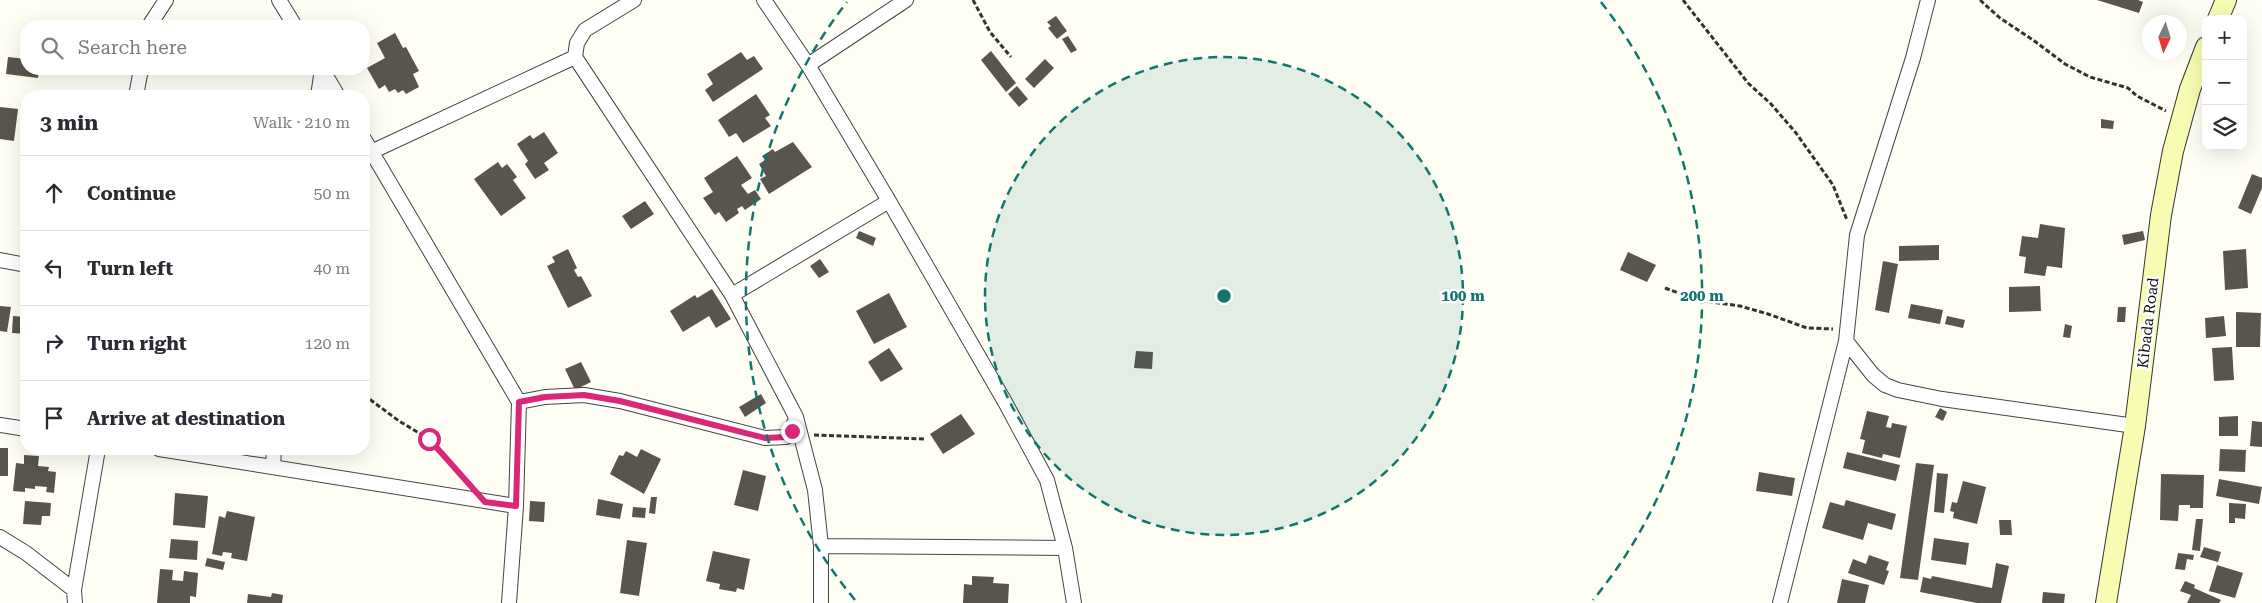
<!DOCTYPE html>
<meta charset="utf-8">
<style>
body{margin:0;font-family:"Roboto Serif",serif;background:#f7f7f7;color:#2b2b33}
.controls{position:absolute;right:15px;top:15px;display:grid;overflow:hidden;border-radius:10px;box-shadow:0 5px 20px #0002}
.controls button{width:45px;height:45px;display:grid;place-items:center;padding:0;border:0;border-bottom:1px solid #e1e1e2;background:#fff;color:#2b2b33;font:25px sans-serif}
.compass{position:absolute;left:2142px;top:15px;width:45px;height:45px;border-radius:50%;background:#fff;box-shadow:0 5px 20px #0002;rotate:184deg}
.stop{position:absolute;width:15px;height:15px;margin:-11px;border:4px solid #db2777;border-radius:50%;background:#fff}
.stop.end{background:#db2777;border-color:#fff;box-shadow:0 1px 5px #0008}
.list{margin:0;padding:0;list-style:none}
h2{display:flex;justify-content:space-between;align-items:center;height:65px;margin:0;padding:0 20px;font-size:21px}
h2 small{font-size:16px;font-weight:400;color:#7c7c81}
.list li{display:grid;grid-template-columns:32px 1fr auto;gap:15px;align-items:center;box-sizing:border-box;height:75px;padding:0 20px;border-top:1px solid #e1e1e2}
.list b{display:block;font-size:19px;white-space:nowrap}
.list em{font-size:16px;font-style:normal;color:#7c7c81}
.icon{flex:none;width:28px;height:28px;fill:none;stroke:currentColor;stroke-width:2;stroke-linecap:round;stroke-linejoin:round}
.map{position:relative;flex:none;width:2262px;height:603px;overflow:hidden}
.search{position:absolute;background:#fff;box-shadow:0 5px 20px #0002;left:20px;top:20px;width:350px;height:55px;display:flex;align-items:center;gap:12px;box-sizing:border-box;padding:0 18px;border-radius:20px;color:#7c7c81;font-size:19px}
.panel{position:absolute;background:#fff;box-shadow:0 5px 20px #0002;left:20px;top:90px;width:350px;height:365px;border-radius:20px}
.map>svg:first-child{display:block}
.building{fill:#59544d}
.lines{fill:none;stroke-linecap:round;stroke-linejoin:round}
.street-casing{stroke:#444;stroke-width:16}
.secondary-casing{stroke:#333;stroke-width:22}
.path{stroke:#333;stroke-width:3;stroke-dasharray:5 2.5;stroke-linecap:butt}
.street{stroke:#fff;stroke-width:14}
.secondary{stroke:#f7fcb2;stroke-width:20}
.route{stroke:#db2777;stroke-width:6}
.ring{fill:none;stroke:#0f766e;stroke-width:2.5;stroke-dasharray:9 6}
.labels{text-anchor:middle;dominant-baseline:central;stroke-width:5;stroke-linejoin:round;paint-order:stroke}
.street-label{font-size:15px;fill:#111;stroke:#fff}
.centre{fill:#0f766e;stroke:#fff;stroke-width:2.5}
.ring-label{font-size:15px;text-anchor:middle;font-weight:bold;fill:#0f766e;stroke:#fff;stroke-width:5;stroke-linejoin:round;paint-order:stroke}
</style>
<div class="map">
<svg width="2262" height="603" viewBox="0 0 2262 603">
<rect width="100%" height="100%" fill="#fffef5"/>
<path class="building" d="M2097,0h41l5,2 -4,11z
M1056,16l11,15 -10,8 -9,-11 3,-2 -4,-4z
M395,33l8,15 3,-1 13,24 -6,3 6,13 -13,7 -3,-4 -5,3 -3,-4 -6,3 -4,-7 -6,4 -12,-21 18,-10 -8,-15z
M1068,36l9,14 -6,3 -9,-14z
M991,51l25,32 -10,9 -25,-32z
M741,52l6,8 7,-4 9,13 -50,33 -8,-12 8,-6 -6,-10z
M8,57l18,2v10h13l-1,9 -32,-4z
M1045,59l9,9 -20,20 -9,-9z
M1017,86l11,13 -9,8 -11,-13z
M756,94l14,21 -5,3 6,8 -28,17 -7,-10 -7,4 -11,-17z
M0,107l18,2 -4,32 -14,-2z
M2101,119l13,2 -1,8 -12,-1z
M544,132l14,21 -14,10 5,7 -14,9 -10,-15 3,-3 -11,-17 13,-9 3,4z
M793,142l19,25 -43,27 -9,-15 6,-3 -7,-12 6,-4 -3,-4 11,-7 2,3z
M737,156l15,22 -11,7 7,9 7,-4 6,9 -16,11 -3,-4 -5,3 2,4 -13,9 -7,-10 -4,3 -12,-17 10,-6 -9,-14z
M498,162l4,6 5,-4 10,13 -4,3 13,18 -25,18 -27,-37z
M2252,174l10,4v10l-11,26 -13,-6z
M645,201l9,13 -23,15 -9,-13z
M2040,224l25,4 -3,40 -15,-2 -2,10 -21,-3 2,-16 -7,-1 3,-20 16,2z
M859,231l17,7 -3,8 -17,-8z
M2143,231l2,9 -21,5 -2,-10z
M1939,245v15l-40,1v-15z
M568,249l9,19 -3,2 4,7 3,-1 11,20 -24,12 -21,-42 8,-4 -3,-5z
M2246,249l2,39 -23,2 -2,-39z
M1628,252l28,13 -9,17 -27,-12z
M820,259l9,13 -10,6 -9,-12z
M1883,261l15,3 -9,49 -14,-3z
M2040,286l1,25 -32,1v-25z
M712,289l19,30 -15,9 -7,-12 -26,16 -13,-21 25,-16 2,3z
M889,293l18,34 -33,17 -18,-33z
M1911,304l32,6 -3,14 -32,-6z
M0,306l11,1 -4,25 -7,-1z
M2118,307h8l-1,15h-8z
M2236,312l25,1 -1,34h-24z
M13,316l13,1v17l-14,-1z
M1947,316l18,4 -2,8 -18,-4z
M2224,316l2,20 -20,2 -1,-20z
M2065,324l7,2 -2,12 -7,-1z
M2232,347l2,33 -20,1 -2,-33z
M889,348l14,21 -22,13 -13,-20z
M1136,351l17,1 -1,17 -18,-1z
M581,362l10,20 -16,8 -10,-21z
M761,394l5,9 -21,14 -6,-10z
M1940,408l7,4 -4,9 -8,-4z
M1867,411l22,5 -3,11 5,1 1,-5 15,3 -7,32 -17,-4 -1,4 -20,-5 3,-13 -5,-1z
M961,414l14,20 -32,20 -13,-20z
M2238,416v20h-19v-19z
M2252,421l10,1v25l-12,-1z
M0,448h8v28h-8z
M641,449l20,10 -17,35 -34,-20 9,-19 4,1 3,-5 11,6z
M2220,449l26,1 -1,22 -26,-1z
M1847,452l53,13 -4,16 -53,-13z
M24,455l15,1 -1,10 11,1 -1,4 8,1 -2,21 -8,-1 1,-5 -12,-1v3l-10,-1v4l-12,-1 3,-28 8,1z
M1916,463l18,2 -16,115 -18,-2z
M743,470l23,6 -8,35 -24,-6z
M1759,472l36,6 -3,18 -36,-5z
M1937,473l11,1 -4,39 -10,-1z
M2161,474l43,1 -1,33h-13v-3h-11l-1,16 -18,-1z
M2219,479l43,8 -3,17 -43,-8z
M1963,481l23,6 -9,37 -24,-6 1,-6 -4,-1 2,-9 5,1z
M175,493l33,3 -3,32 -32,-3z
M651,497h6l-2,17 -6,-1z
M598,499l25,5 -3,15 -24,-4z
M1846,500l50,14 -4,16 -24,-7 -5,17 -41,-12 8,-26 14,4z
M25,501l26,2 -1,13h-8l-1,9 -18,-1z
M530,501l15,1 -1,20 -15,-1z
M2229,503l17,1 -1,15 -10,-1v5h-6z
M633,507l13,1 -1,10 -13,-1z
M227,511l28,6 -8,44 -16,-3 1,-5 -9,-1 -1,4 -10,-2 7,-38 6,2z
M2196,519h7l-3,32 -8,-1z
M1999,520h12l1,15h-12z
M1934,538l35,5 -3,22 -35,-5z
M171,539l27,2 -1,19 -28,-2z
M627,540l20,3 -8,53 -19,-3z
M2204,547l17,5 -3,10 -18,-5z
M713,551l37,8 -6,31 -7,-2 -1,4 -17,-3 1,-5 -14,-3z
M2178,553l16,2 -1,5 -6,-1 -2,11 -10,-1z
M1869,555l20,7 -3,8 3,1 -5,14 -36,-12 5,-14 13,5z
M207,558l18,4 -2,8 -18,-4z
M1996,563l13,3 -8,37h-24l-57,-11 3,-15 8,2 1,-3 60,12z
M2217,565l26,8 -8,25 -26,-7z
M160,569l13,1 -1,10 11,1 1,-10 14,2 -2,24 -6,-1v7h-33z
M972,576l22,1 -1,6 16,1 -1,19h-45l1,-19 8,1z
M1842,579l27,6 -4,18h-28z
M2185,581l10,4 -1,3 27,12 -2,3h-32l4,-8 -11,-4z
M2043,592l22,2 -1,9h-22z
M272,593l11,2 -1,8h-35l1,-9 23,3z"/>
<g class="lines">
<defs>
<path id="street" d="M279,0l16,26
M634,0l-49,30 -8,13 -2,14 157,238 64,122 19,73 6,56v57
M764,0l44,65 81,136 116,201 42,78 18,68 9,55
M149,26l17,-26
M808,65l98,-65
M322,69l16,27
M136,96l5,-27
M318,96l4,-27
M364,139l155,263 -3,104 -7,97
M371,152l204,-95
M0,260l26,5
M732,295l157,-94
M1846,341l27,34 12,10 13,5 44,9 193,27
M519,402l26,-5 39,-2 36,6 145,37 21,-1 6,-6 4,-14
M0,425l26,4
M159,449l357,57
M273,467l1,-18
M0,537l26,16 48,37
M821,546l244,2
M75,603l-1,-13 24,-141
M1780,603l66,-262 11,-106 56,-177 15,-58"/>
<path id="secondary" d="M2218,19l8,-19
M2106,603l29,-177 26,-211 12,-64 17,-62 16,-42"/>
</defs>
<use href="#street" class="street-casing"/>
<use href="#secondary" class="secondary-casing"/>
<path class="path" d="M973,0l17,32 21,25
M1683,0l65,83 23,21 25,29 37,52 14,35
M1980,0l20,18 33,22 32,24 25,13 38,11 9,8 29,15
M1665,288l32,12 43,6 28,8 39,14 26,1
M364,395l35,26 30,18 40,45
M814,435l112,4"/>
<use href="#street" class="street"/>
<use href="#secondary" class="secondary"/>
</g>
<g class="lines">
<path class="route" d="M429,439l56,63 31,4 3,-104 26,-5 39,-2 36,6 145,37 21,-1 6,-6"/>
</g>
<circle cx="1224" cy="296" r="239" fill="#0f766e" fill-opacity=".12"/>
<g class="ring">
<circle cx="1224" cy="296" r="239"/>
<path d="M855 600A478 478 0 0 1 847 2M1601 2A478 478 0 0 1 1593 600"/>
</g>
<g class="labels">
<g class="street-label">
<text transform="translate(2148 323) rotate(-83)">Kibada Road</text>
</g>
</g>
<circle cx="1224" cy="296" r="8" class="centre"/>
<g class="ring-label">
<text x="1463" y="301">100 m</text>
<text x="1702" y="301">200 m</text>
</g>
</svg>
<div class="controls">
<button>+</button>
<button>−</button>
<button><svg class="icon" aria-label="layers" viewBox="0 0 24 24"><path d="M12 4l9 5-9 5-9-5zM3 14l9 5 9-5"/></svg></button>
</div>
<svg class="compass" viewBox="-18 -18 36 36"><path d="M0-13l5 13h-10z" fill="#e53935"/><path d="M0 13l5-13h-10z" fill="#7c7c81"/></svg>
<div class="stop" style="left:429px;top:439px"></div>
<div class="stop end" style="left:792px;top:431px"></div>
<div class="search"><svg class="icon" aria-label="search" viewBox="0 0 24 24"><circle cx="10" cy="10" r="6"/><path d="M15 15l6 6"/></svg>Search here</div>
<section class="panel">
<h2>3 min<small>Walk · 210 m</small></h2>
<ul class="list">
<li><svg class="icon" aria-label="ahead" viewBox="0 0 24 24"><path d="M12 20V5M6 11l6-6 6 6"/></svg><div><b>Continue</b></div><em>50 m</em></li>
<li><svg class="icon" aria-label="left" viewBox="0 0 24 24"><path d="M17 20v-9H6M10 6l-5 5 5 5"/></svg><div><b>Turn left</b></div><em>40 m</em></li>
<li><svg class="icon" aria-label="right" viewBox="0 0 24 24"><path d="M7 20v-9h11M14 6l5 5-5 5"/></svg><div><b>Turn right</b></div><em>120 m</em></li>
<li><svg class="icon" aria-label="arrive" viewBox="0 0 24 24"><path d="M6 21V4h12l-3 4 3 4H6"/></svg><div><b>Arrive at destination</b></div></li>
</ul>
</section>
</div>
